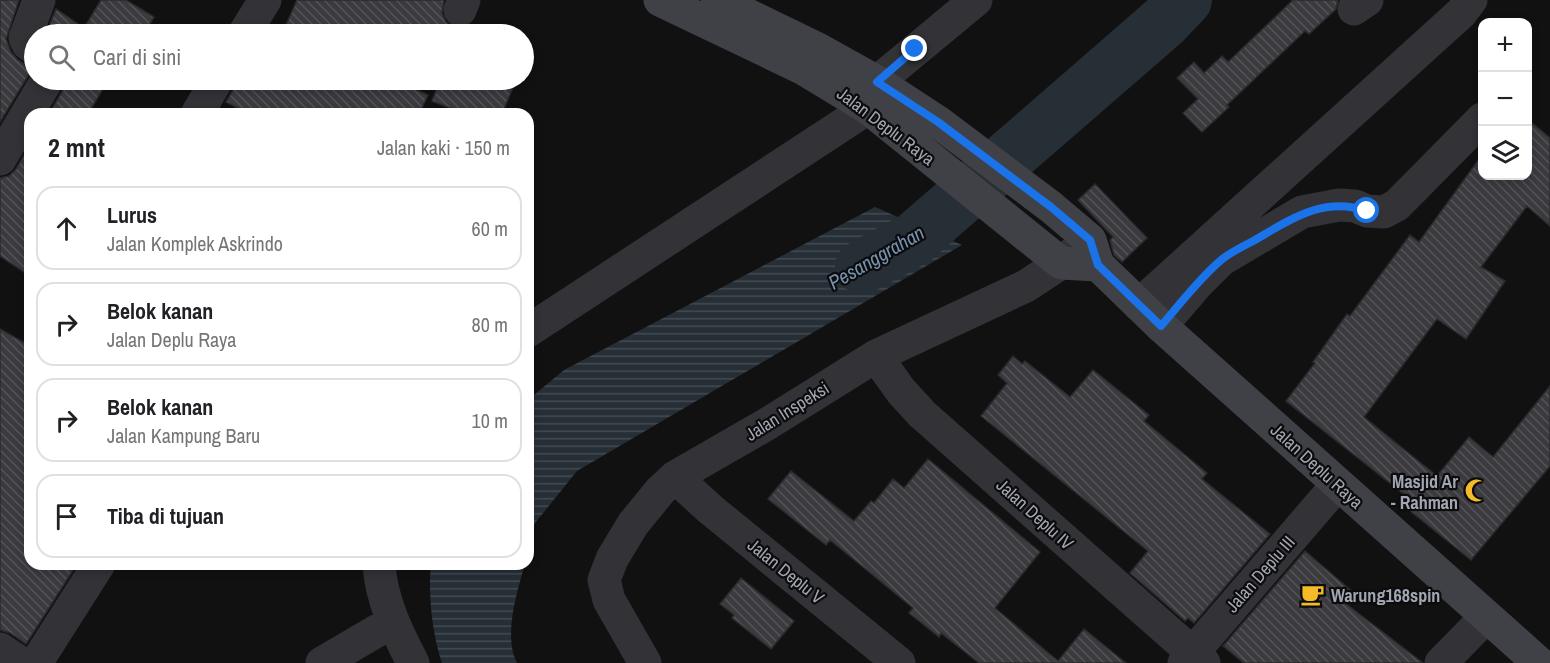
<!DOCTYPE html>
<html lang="id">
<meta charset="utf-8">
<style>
body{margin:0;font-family:"Archivo Narrow",sans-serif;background:#f2f2f2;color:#202124}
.controls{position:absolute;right:18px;top:18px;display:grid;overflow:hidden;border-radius:12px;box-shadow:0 3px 9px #0003}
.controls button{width:54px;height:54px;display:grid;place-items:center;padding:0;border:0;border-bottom:2px solid #e0e0e0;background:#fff;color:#202124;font:30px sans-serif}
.stop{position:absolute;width:18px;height:18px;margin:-14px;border:4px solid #1a73e8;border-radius:50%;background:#fff}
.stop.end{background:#1a73e8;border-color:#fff;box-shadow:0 2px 6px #0008}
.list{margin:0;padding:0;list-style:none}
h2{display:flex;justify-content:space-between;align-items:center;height:78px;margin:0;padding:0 24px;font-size:26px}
h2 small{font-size:20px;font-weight:400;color:#757577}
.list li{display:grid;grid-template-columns:39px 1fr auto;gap:18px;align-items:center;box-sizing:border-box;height:84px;margin:0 12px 12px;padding:0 12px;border:2px solid #e0e0e0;border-radius:18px}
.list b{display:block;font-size:22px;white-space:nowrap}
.list p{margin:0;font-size:20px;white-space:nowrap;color:#757577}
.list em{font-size:20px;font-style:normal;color:#757577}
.icon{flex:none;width:33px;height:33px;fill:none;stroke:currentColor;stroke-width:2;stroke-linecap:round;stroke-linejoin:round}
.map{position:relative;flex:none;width:1550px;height:663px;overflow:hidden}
.search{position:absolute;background:#fff;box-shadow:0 3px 9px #0003;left:24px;top:24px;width:510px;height:66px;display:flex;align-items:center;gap:15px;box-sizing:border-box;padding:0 21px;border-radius:33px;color:#757577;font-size:22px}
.panel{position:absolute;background:#fff;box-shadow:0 3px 9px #0003;left:24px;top:108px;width:510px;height:462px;border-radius:18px}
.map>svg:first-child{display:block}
.water{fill:url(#water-rules)}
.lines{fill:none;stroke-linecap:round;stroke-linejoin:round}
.river{stroke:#272f36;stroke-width:54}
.building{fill:url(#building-back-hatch);stroke:#2b2b2e;stroke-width:1.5}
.street{stroke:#323237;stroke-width:33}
.secondary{stroke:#404147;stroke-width:33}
.route{stroke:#1a73e8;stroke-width:8}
.labels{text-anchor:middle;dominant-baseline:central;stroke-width:4.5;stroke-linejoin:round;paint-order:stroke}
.street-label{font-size:18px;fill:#a2a6b3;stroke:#0c0c0d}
.poi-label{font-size:18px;font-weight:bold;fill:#a2a6b3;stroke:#0c0c0d;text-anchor:end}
.water-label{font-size:20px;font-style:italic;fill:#7792b0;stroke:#0c0c0d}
</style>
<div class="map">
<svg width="1550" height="663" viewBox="0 0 1550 663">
<defs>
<pattern id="water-rules" width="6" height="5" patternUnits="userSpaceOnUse" patternTransform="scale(1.5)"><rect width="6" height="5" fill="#272f36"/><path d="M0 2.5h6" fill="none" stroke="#434a51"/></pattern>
<pattern id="building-back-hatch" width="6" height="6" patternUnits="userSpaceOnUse" patternTransform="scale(1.5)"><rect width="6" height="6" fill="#3b3b3f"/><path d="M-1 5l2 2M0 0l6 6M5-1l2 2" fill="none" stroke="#545458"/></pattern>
</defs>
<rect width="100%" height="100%" fill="#111112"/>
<path class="water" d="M875,207l87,38 -385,226 -42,52 -7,28v-151l36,-30z
M431,564h94c-8,28 -22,72 -8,99h-75c-10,-29 -14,-69 -11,-99z"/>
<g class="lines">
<path class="river" d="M862,267l52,-28 251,-218 20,-21"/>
</g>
<path class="building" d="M0,0h19l-13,39 5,13 6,7 7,5 10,2 -34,56z
M101,0h25l28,17 -10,17h-98l10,-25 28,19z
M297,0h147l-2,13 4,9 7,5 9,2 8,-4 23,9h-211z
M1293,0h45l-2,9 -27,25 -4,-3 -78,74 2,2 -27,25 -19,-19 15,-14 -21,-21 17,-16 10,11 18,-17 6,6z
M66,80h45h-3l-20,34h-39l14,-24z
M236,80h77l16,9 5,-9h60l34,15 -9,19h-170l-23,-12 7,-12z
M440,80h76l-14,34h-37l-33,-13z
M1527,119l23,19v88l-23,-20 -46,61 24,14 -39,58 -29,-20 -73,98 73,59 32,-39 24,20 57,-71v80l-79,94 -62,-50 6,-7 -129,-102 29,-38 -2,-1 34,-48 3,2 60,-81 9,7 63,-87v21h45z
M30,145v131l-30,-20v-78l9,-2 7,-7z
M1095,184l52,54 -25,24 -8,-7 -4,-15 3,-3 -35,-37z
M0,329l30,17v218h47l-51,80 -16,-11 -10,-3z
M1013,356l9,8 3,-3 45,36 23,-27 56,45 -5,6 63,52 -5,6 68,55 -76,89 -6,-5 -3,3 -55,-48 18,-22 -167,-135 26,-33 -9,-8z
M928,459l112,93 -45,56 63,53 26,-32 42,34h-147l-38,-30 -2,4 -30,-24 4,-5 -83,-68 -4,5 -58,-46 23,-28 63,50 17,-20 3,2 19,-24 11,9z
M1305,551l49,42 -9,10 78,60h-179l-21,-17z
M741,578l53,43 -23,28 -39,-31 2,-3 -14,-11z"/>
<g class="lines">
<path class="street" d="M1354,9l13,-9
M460,10l4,-10
M244,34l21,-34
M34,48l-6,-4 -3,-6 14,-38
M877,82l99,-82
M197,114l20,-34
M0,159l47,-79
M1139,305l322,-292 10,-13
M1161,326l37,-43 23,-23 81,-48 37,-7 16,1 12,5 17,1 13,-7 85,-86
M528,331l340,-223
M876,356l25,35 21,23 282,249
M675,477l35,32 189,154
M379,564c2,36 18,68 34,99
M0,649l21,14
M36,663l63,-99
M322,663l70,-41
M645,663l-36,-63 -5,-20 8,-21 21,-35 27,-33 15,-14 92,-53 109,-68 150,-70 35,-23 21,-17
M1184,663l153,-178
M1441,663l45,-46"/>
<path class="secondary" d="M660,0l142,68 66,40 193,155 37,2
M717,0l99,48 61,34 61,40 113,85 39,33 8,25 63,61 378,337"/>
</g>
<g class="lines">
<path class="route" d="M915,49l-38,33 61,40 113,85 39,33 8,25 63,61c19,-22 37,-46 59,-65 10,-9 24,-15 35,-21 36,-21 69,-44 112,-29"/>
</g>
<defs>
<symbol id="mosque-bare" viewBox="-9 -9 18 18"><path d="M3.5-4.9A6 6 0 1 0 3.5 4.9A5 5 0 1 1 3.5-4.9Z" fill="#f4ba27" stroke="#0c0c0d" stroke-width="2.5" paint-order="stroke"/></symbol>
<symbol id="cafe-bare" viewBox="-9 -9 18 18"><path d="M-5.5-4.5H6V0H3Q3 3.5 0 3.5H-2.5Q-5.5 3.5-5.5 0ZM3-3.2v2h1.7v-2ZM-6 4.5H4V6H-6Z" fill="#f4ba27" stroke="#0c0c0d" stroke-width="2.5" paint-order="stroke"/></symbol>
</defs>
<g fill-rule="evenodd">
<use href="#mosque-bare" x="1460" y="474" width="33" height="33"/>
<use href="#cafe-bare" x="1296" y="578" width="33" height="33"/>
</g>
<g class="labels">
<g class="street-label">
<text transform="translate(886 126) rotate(37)">Jalan Deplu Raya</text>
<text transform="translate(787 411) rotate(-32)">Jalan Inspeksi</text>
<text transform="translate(1317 466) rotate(42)">Jalan Deplu Raya</text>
<text transform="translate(1035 514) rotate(42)">Jalan Deplu IV</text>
<text transform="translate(786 571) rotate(39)">Jalan Deplu V</text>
<text transform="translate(1260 574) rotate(-49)">Jalan Deplu III</text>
</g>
<g class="poi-label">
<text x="1458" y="481">Masjid Ar<tspan x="1458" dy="21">- Rahman</tspan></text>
<text x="1331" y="595" text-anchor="start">Warung168spin</text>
</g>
<g class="water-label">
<text transform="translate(876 257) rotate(-30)">Pesanggrahan</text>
</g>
</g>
</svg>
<div class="controls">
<button>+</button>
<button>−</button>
<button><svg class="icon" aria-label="layers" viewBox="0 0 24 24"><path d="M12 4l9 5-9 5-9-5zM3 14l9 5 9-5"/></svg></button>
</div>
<div class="stop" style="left:1367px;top:211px"></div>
<div class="stop end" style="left:915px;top:49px"></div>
<div class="search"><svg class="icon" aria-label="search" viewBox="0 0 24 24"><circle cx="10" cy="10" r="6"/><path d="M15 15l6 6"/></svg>Cari di sini</div>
<section class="panel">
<h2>2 mnt<small>Jalan kaki · 150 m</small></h2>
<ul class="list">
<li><svg class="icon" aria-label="ahead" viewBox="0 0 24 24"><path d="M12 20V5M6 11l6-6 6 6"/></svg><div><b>Lurus</b><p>Jalan Komplek Askrindo</p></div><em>60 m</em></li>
<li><svg class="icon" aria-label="right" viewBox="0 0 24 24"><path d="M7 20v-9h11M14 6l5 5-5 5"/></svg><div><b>Belok kanan</b><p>Jalan Deplu Raya</p></div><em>80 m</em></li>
<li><svg class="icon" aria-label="right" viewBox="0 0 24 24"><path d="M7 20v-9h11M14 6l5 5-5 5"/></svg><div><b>Belok kanan</b><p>Jalan Kampung Baru</p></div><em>10 m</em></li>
<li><svg class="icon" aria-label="arrive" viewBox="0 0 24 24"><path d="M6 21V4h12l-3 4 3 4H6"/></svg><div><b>Tiba di tujuan</b></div></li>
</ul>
</section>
</div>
